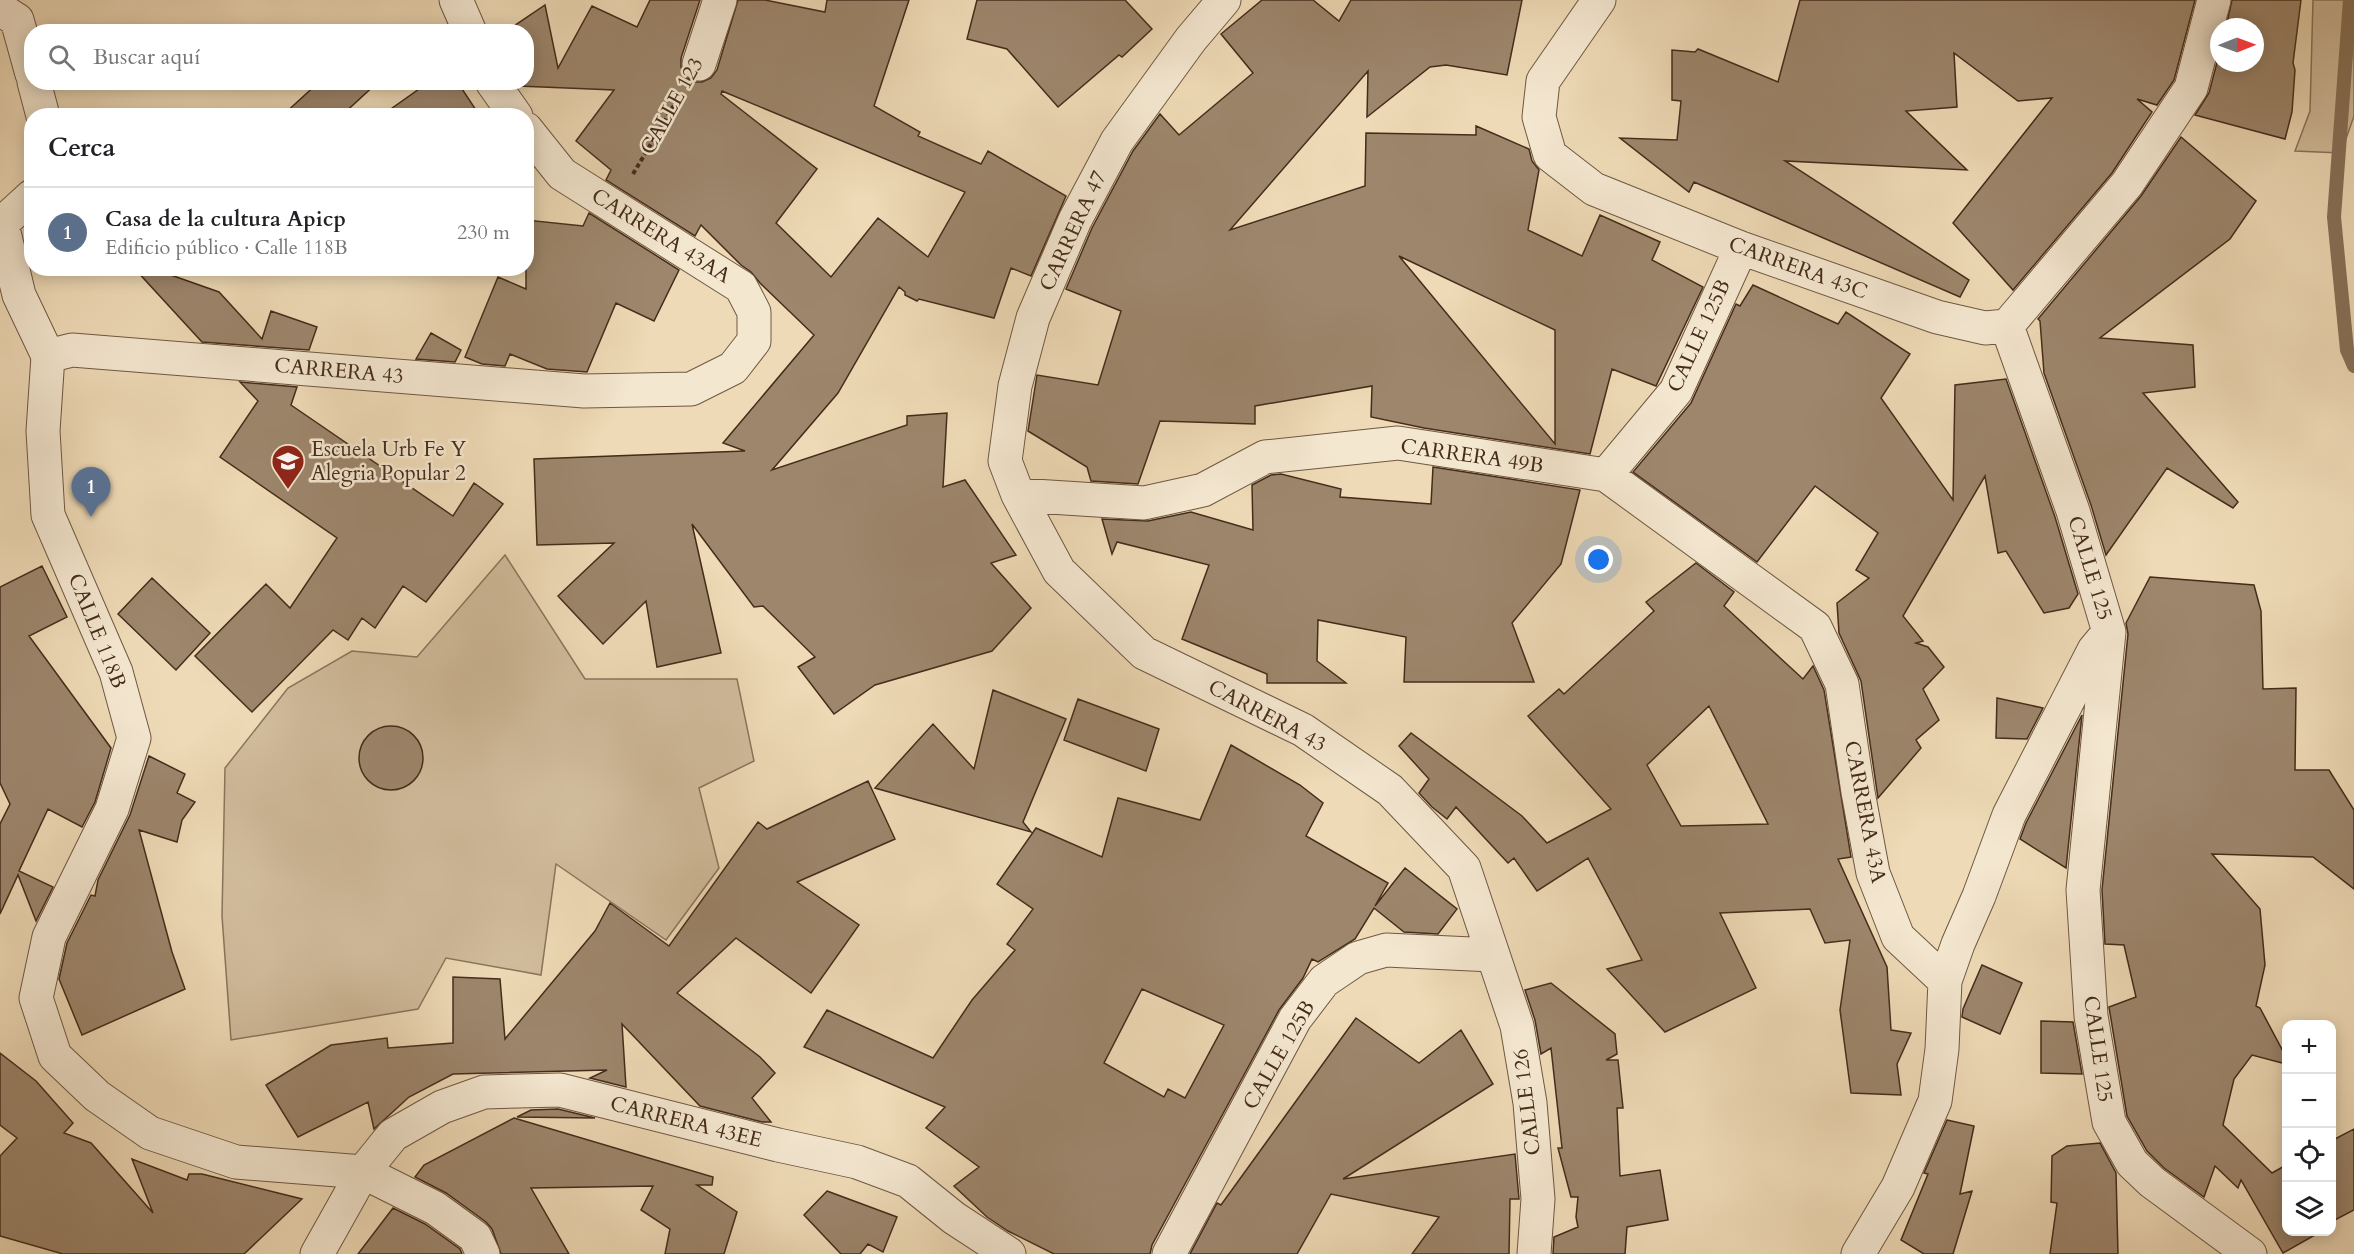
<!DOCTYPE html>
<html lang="es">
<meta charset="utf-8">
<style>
body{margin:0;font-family:Cardo,serif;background:#f6f6f6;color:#202124}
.controls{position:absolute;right:18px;bottom:18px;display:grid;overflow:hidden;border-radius:12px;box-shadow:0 3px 15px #0003}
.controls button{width:54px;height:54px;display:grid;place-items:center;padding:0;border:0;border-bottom:2px solid #e0e0e0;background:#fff;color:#202124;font:30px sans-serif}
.compass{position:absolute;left:2210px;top:18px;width:54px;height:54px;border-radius:50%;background:#fff;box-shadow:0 3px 15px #0003;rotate:89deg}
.you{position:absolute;left:1599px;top:560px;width:21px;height:21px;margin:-15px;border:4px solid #fff;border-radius:50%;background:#1a73e8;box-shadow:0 0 0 9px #1a73e833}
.badge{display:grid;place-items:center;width:39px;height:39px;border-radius:50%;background:#db2777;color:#fff;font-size:20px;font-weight:700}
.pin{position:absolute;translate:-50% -50px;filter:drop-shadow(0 2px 3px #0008)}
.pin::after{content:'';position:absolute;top:32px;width:21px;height:18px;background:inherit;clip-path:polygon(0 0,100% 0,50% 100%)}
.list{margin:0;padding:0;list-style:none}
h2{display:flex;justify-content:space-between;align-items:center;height:78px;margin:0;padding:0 24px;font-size:26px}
h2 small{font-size:20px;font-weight:400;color:#757577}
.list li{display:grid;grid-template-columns:39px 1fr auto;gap:18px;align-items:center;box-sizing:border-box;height:90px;padding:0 24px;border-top:2px solid #e0e0e0}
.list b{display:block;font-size:22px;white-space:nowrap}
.list p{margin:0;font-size:20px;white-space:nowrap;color:#757577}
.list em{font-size:20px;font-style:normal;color:#757577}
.icon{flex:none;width:33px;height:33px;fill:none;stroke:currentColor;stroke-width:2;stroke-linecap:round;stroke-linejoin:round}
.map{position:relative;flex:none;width:2354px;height:1254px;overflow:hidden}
.search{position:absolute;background:#fff;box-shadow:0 3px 15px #0003;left:24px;top:24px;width:510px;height:66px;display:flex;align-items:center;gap:15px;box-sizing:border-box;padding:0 21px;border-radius:24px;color:#757577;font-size:22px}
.panel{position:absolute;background:#fff;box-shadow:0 3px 15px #0003;left:24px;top:108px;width:510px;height:168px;border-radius:24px}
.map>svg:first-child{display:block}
.green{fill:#d1bc9c;stroke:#8b745c;stroke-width:1.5}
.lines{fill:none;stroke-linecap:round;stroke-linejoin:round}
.stream{stroke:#887158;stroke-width:14}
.building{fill:#9d866c;stroke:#452c1b;stroke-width:1.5;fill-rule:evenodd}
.minor-casing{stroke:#6f5842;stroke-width:35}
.tertiary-casing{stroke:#6f5842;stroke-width:35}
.path{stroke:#452c1b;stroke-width:4;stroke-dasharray:4.5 3;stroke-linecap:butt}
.minor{stroke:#f4e7d0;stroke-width:33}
.tertiary{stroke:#f4e7d0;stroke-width:33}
.labels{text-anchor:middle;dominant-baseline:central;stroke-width:5;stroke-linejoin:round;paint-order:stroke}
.street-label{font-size:21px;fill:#452c1b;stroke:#f4e7d0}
.poi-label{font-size:21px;fill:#452c1b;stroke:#f4e7d0;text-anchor:start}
</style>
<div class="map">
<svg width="2354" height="1254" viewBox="0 0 2354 1254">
<rect width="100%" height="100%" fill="#eedab6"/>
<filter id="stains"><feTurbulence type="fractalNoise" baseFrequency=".00333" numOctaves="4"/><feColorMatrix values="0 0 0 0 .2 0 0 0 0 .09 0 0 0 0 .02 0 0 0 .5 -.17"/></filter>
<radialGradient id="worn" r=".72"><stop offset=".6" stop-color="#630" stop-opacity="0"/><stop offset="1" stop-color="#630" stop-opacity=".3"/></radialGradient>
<path class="green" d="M2313,0h41v116l-13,37 -46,-2 15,-40z
M505,555l80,124h152l17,82 -55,27 20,80 -53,72 -110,-76 -15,111 -95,-17 -28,51 -187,31 -9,-124 3,-148 63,-80 64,-37 65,6z"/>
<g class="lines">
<path class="stream" d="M2350,0l-16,217 13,133 7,16"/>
</g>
<path class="building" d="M650,0h50l-19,58v9l4,10 9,5h8l9,-4 6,-8 21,-70h27l60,12 2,-12h82l-35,106 46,26 -2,4 63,28 7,-13 78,45 -35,80 -20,-8 -17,50 -75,-19 -2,2 -12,-6v-3l-6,-5 -61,106 -66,77 135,-45v-9l40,-3 -4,74 22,-7 51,75 -25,8 40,45 -39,43 -117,34 -41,29 -36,-47 17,-10 -52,-51 -9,1 -62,-83 29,129 -64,14 -11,-66 -43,43 -45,-48 56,-53 -77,2 -3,-86 211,-8 -22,-8 91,-108 -54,-52 -9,-11 -10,-7 -40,-40 -6,11 -89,-56 5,-10 -35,-29 38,-51 -96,-4 -3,-4h11v-50h-21l40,-27 13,63 34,-62 45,21zM722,91l243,101 -37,65 -50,-39 -47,59 -55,-54 41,-54 -96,-75z
M977,0h148l27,29 -30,28 -3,-2 -61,52 -51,-58 -40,-10z
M1262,0h51l26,21 12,-21h171l-15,75 -61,-10 -16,2 -63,50 1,-46 -138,159 135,-44 1,-53 110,2v-9l53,23 3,12 7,9 -11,60 54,26 18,-41 60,27 -8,18 51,27 -47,99 -44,-17 -22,85 -166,-26 -53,-11 1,-31 -117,20v18l-95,-3 -22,63 -47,-3 -4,-14 -59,-36 9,-56 61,10 23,-74 -55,-22 26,-61 41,-77 27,-37 19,21 74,-62 -32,-39zM1399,256l156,74v114z
M1800,0h395l-21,80 -17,25 -20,-6 15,13 -40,61 -99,117 -60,-67 99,-125 -34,3 -64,-48 3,54 -51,4 61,59 -182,-9 184,119 -9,17 -266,-115 -5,10 -69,-54 57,2 4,-39 -9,-1v-50l23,2 3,-3 80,33z
M2232,0h69l-8,63 2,7 -3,42 -7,27 -90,-24 14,-22 10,-38v8h36v-36h-29z
M319,82h59l-37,34h-59z
M429,82h44l-15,1 22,33h-99z
M2181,137l75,64 -26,38 -130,99 93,7 2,42 -52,6 95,109 -5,6 -66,-40 -61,87 -15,-50 -47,-132 -4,-52 -2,-2 103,-123z
M589,213l90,57 -25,51 -38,-18 -29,69 -40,-3 -37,-15 -5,12 -23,-2 -17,-7 33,-80 28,12v-69l57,6z
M134,268h17l68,24 43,47 9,-28 46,16 -8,23 -107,-8z
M1753,285l85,39 8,-12 64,42 -29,44 72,102 2,-115 51,-6 49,138 23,77 -9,14 -25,5 -38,-62 -8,2 -13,-77 -82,140 20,25 -7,2 12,4 16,20 -21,22 16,31 -23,20 5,8 -43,50 -17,-117 -22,-48 -2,-30 32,-25 -13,-8 22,-37 -63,-47 -58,76 -124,-90 58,-69 45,-99 4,2z
M431,333l30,17 -6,12 -39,-3z
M240,382l57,5 -6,18 162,111 21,-33 29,21 -77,98 -23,-16 -28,42 -13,-10 -14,22 -15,-10 -81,82 -57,-56 71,-72 24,24 47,-70 -117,-81 38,-56z
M1433,467l147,23 -19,74 -49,59 22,59h-130l2,-45 -88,-17 -1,41 29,22h-79v-9l-85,-35 27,-74 -92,-23 -5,12 -10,-35 46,2 43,-9 62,18 -1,-45 19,-10 10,-1 60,15 -1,8 91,7z
M1696,563l38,29 -10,14 79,73 10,-13 11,24 27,167 -13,2 49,108 4,63 20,3 -14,31 4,31 -50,-2 -11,-83 10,-70 -25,3 -15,-34 -90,4 36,75 -91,44 -58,-63 35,-9 -54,-102 -51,33 -23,-33 -6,5 -52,-56 -9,12 -15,-12 -13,-14 10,-14 -30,-33 12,-13 111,83 25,27 64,-34 -83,-93 31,-27 5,5 90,-83 -8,-9zM1709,706l59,118 -87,2 -34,-61z
M42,566l25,51 -38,19 82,112 -16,54 -13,25 -34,-18 -29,62 34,16 -17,34 -18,-46 -18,39v-90l10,-20 -10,-21v-196z
M2150,577l104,8 7,26 2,78 33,-1 -1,82h34l25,40v79l-41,-32 -101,-3 48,55 5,56 -9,41 4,2 26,49v7l-34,-9 -18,24 -11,46 49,48 14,-8v67h27l2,3 -32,18 -42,-73 -3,8 -23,-22 -11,31 -40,-29 -17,-17 -20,-35 -18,-109 27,-10 -12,-52 -19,-1 -3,-54 26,-256 -2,-11z
M152,578l58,55 -34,37 -58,-56z
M993,690l73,29 -43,103 8,10 -156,-44 58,-64 41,45z
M1997,698l46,10 -16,31 -31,-1z
M1078,699l81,30 -13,42 -82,-31z
M2082,715l-16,153 -46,-29 6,-16z
M359 758a32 32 0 1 1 64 0a32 32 0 1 1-64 0Z
M1231,745l69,40 23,18 -17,33 82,47 -13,23 30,-38 52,41 -19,25 -34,-2 -30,-24 -19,31 -37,23 -6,-3 -9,19 -24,32 -127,235 -2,9h-96l-46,-23 -21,-14 -33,-31 25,-19 -53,-39 19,-21 -141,-60 23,-37 106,48 39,-58 43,-50 -8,-6 26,-35 -36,-25 39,-56 66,29 16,-59 82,22zM1142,989l82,36 -39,73 -17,-9 -4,8 -60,-34z
M149,756l36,18 -8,19 18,9 -13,18 -5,22 -38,-12 33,122 13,37 -103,46 -23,-56 8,-36 24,-48 4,1 3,-16 32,-65z
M868,781l27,58 -98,43 62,43 -48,68 -75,-55 -59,55 83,64 15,16 -23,25 19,24h-9l-62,-16 -78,-82 4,63 -36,-9 17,-8 -154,4 -44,23 -35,32 -6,-27 -70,35 -32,-52 65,-40 56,-7 1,10 65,-5v-66l47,2 5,60 90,-108 15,-28 59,43 89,-124 9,7z
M1982,965l40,18 -22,51 -38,-17 1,-8z
M1551,983l64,51 2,20 -11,6h12l5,48h-6l3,68 40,-6 8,50 -41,7 -2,27h-72l1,-17 24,-10 -2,-10 2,-20h-7l-13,-49h4l-11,-100 -10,6 -6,-34 -10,-30z
M1356,1018l63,45 42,-33 32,54 -150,95 172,-25 4,45h-9l-1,55h-97l27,-37 -108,-23 -34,60h-107l27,-51 4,2z
M2041,1021l32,1 9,52 -41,-1z
M0,1053l36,28 37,42 -9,10 27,10 62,70 -21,-54 55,21 2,-6h13l100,25 -58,55h-181l-63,-18v-80l17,-18 -17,-13z
M558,1109l37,9 -78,-1 14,-7z
M514,1118l199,59 -1,8h-15l40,27 -13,42h-59l5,-25 -29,-19 12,-24 -122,2 38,66h-68l-9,-25 -6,-7 -40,-29 -31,-16 9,-12z
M1947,1120l27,6 -14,68 12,-3 -19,63h-29l-23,-14 27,-66 -4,-1z
M2354,1129v81l-23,12v-81z
M2100,1143l16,30 2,81h-68l7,-51 -6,-1 1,-46 15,-10z
M827,1191l70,26 -14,35 -15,-8 -8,10h-19l-37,-39z
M393,1208l32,16 35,25 2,5h-104z"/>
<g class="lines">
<defs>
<path id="minor" d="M1224,0l-33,39 -74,102 -42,79 -42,98 -18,68 -10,75 13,34 41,76 85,82 159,77 87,60 74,78 53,158 13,77 8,96 -4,55
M1599,0l-56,81 -4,36 11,38 44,34 147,59 196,69 48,11 22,-2
M0,9l17,11 15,54
M699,64l21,-64
M34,82l9,34
M2,224l17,71 29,61
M0,225l32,-29
M2007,326l66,185 36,121 -26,258 8,126 18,106 23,41 20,19 98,72
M2007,326l120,-142 64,-96 23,-88
M1606,475l70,-84 65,-143
M1018,495l126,8 59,-13 62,-33 133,-14 208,32 209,152 27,57 16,108 15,81 25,64 47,44
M317,1254l46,-82 30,-37 49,-28 42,-15 76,-2 218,55 79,17 51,19 46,37 55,36
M1169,1254l126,-235 29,-38 34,-23 28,-8 107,5
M1858,1254l40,-67 37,-86 7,-52 3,-68 13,-37 21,-48 30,-81 85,-165 10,-12"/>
<path id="tertiary" d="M456,0l14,32
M492,82l24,34
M483,1254l-8,-17 -40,-29 -72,-36 -127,-10 -86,-29 -53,-37 -42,-40 -19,-58 13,-61 63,-128 22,-71 -18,-66 -68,-157 -5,-84 5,-75 24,-6 512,41 107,-2 42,-21 21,-27v-29l-13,-25 -179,-113 -36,-45"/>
</defs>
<use href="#minor" class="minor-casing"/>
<use href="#tertiary" class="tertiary-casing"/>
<path class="path" d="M633,174l47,-79"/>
<use href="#minor" class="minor"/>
<use href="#tertiary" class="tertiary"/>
</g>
<defs>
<symbol id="school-pin" viewBox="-11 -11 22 30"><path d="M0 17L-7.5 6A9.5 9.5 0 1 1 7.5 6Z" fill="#8f2418" stroke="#f4e7d0"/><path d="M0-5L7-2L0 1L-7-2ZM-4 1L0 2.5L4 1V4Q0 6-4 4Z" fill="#fff"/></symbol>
</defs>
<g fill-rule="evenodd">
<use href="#school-pin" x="269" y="442" width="38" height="52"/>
</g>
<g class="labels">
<g class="street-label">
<text transform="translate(672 106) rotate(-61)">CALLE 123</text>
<text transform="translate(1073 231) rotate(-65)">CARRERA 47</text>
<text transform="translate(661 236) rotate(32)">CARRERA 43AA</text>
<text transform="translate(1798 268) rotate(20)">CARRERA 43C</text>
<text transform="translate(1699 336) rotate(-65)">CALLE 125B</text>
<text transform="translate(339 371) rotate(5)">CARRERA 43</text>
<text transform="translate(1472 456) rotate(8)">CARRERA 49B</text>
<text transform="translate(2090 568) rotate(73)">CALLE 125</text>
<text transform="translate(97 631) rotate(68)">CALLE 118B</text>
<text transform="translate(1267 716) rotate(28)">CARRERA 43</text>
<text transform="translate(1865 812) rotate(79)">CARRERA 43A</text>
<text transform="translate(2098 1049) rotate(82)">CALLE 125</text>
<text transform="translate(1279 1055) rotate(-60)">CALLE 125B</text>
<text transform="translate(1527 1102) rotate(-97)">CALLE 126</text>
<text transform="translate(686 1122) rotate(14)">CARRERA 43EE</text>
</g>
<g class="poi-label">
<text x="311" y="449">Escuela Urb Fe Y<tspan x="311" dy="24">Alegria Popular 2</tspan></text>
</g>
</g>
<rect width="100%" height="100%" filter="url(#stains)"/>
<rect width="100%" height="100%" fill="url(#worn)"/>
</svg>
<div class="controls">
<button>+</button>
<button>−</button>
<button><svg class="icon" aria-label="locate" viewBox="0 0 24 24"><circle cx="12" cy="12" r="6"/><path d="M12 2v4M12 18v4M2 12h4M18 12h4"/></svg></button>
<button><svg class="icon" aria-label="layers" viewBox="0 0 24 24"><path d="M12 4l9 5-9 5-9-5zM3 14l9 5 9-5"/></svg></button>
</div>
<svg class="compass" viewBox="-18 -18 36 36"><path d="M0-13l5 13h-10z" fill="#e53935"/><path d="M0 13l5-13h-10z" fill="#757577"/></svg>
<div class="you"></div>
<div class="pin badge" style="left:91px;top:517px;background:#5c6f8a">1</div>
<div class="search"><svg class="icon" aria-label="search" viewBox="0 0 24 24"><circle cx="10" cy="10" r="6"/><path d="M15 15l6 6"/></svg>Buscar aquí</div>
<section class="panel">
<h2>Cerca<small></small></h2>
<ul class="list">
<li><span class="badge" style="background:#5c6f8a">1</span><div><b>Casa de la cultura Apicp</b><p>Edificio público · Calle 118B</p></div><em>230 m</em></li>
</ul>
</section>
</div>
